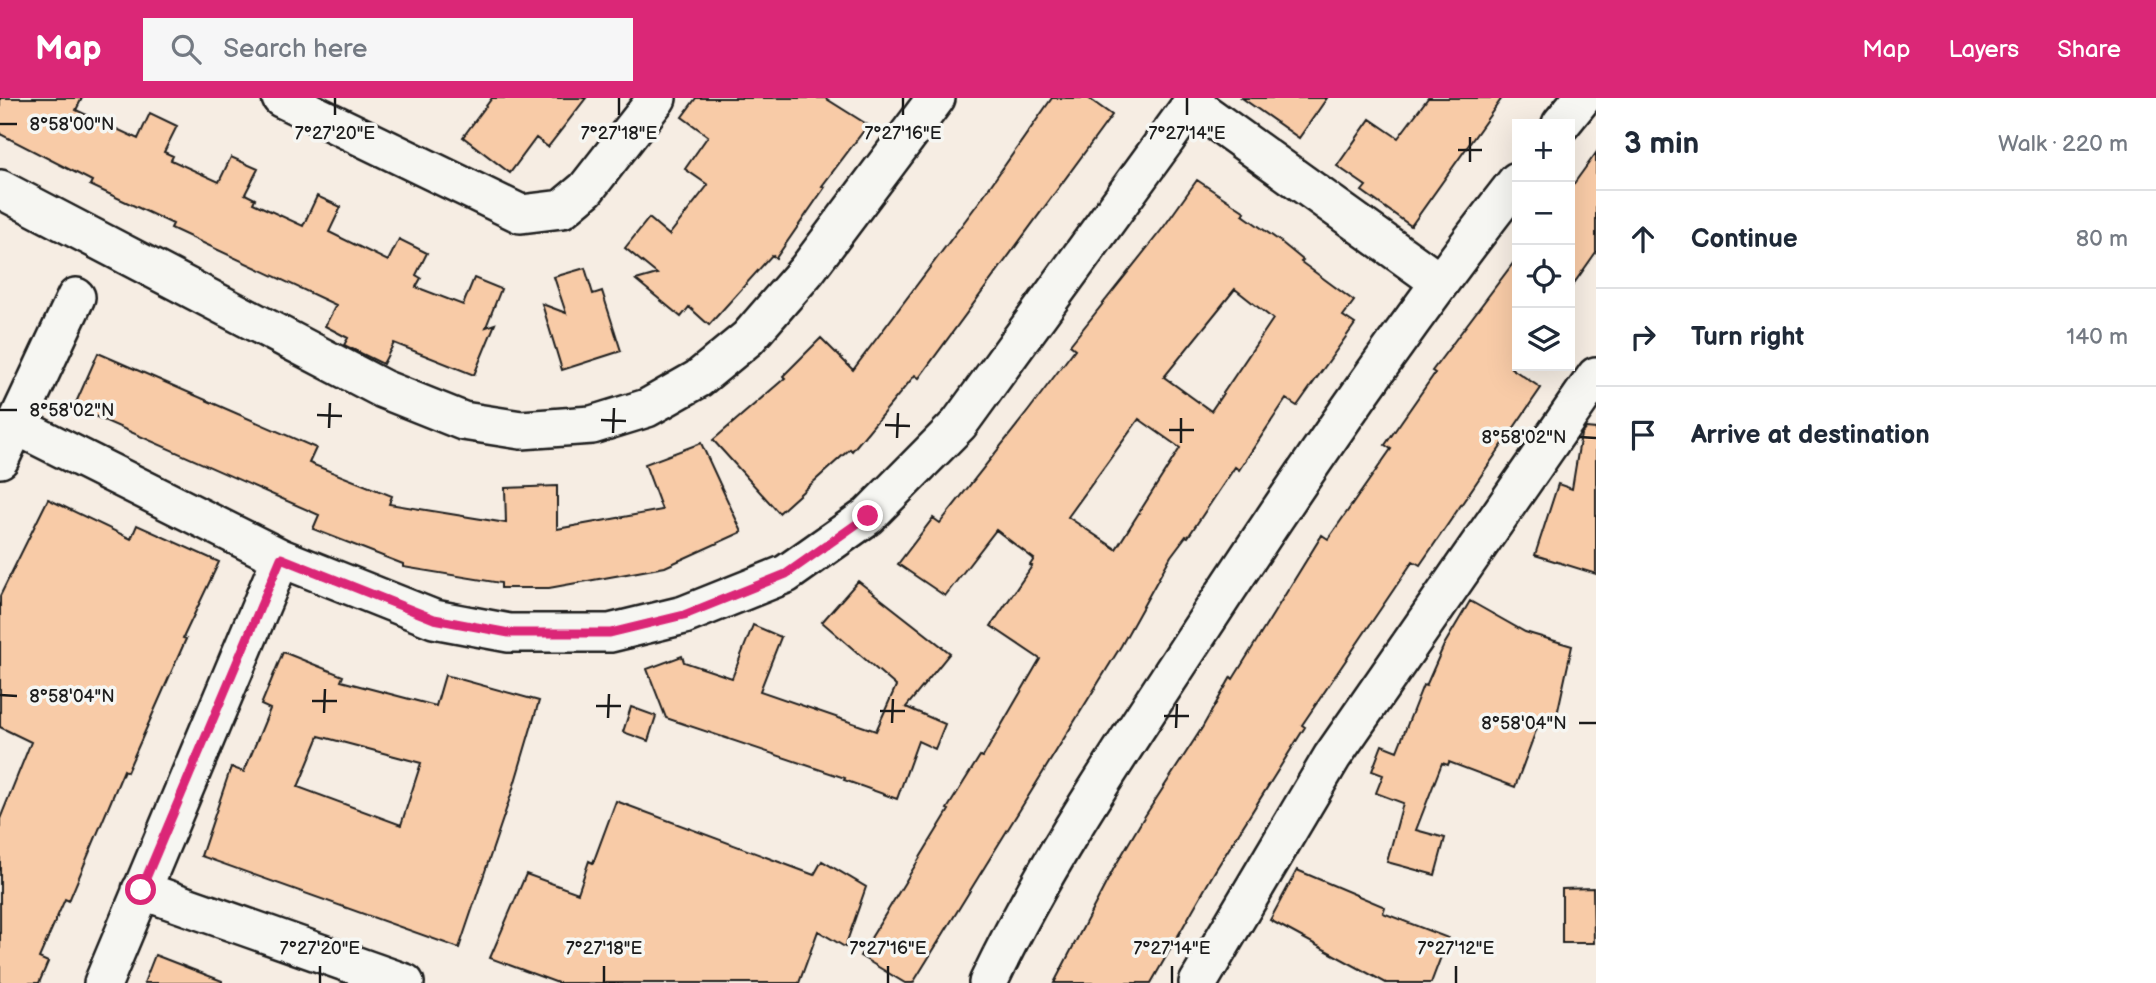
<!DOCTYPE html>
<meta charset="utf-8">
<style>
body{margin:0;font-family:"Balsamiq Sans",sans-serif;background:#f6f6f7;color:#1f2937}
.controls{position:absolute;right:21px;top:21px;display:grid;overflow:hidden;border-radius:0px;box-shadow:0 7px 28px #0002}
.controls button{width:63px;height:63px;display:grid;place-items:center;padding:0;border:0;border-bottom:2px solid #e0e1e3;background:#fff;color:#1f2937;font:35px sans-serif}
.stop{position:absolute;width:21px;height:21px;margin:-16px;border:5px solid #db2777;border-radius:50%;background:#fff}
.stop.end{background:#db2777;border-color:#fff;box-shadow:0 2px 7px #0008}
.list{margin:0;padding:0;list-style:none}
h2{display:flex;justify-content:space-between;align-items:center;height:91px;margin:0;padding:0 28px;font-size:30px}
h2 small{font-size:23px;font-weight:400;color:#747a83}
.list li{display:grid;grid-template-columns:46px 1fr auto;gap:21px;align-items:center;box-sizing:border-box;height:98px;padding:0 28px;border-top:2px solid #e0e1e3}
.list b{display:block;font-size:26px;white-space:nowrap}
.list em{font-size:23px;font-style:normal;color:#747a83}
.icon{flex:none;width:38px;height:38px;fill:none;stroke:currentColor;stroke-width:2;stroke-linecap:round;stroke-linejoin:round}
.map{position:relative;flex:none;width:1596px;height:885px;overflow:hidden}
header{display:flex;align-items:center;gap:42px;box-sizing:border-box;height:98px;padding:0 35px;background:#db2777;color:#fff}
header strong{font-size:33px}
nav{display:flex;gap:38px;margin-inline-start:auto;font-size:24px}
.search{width:490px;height:63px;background:#f6f6f7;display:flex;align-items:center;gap:18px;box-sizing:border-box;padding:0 24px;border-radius:0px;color:#747a83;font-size:26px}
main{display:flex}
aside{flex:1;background:#fff}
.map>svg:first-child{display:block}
.building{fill:#f8cba7;stroke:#1c1c1c;stroke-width:2;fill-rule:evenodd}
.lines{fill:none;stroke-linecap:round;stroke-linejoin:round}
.minor-casing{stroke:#1c1c1c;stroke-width:42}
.minor{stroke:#f6f6f2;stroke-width:37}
.route{stroke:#db2777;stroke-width:9}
.ticks{fill:none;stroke:#1c1c1c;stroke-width:2.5}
.ticks-label{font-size:18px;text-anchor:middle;fill:#1c1c1c;stroke:#f6f6f2;stroke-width:7;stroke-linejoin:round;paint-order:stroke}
</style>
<header>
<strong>Map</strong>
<div class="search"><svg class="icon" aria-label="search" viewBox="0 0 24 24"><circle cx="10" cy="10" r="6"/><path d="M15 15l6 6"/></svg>Search here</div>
<nav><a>Map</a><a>Layers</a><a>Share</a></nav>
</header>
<main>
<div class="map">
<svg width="1596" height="885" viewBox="0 0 1596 885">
<rect width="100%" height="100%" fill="#f6ede3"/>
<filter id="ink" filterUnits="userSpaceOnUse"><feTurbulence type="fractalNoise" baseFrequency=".0143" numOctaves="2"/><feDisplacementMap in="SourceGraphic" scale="14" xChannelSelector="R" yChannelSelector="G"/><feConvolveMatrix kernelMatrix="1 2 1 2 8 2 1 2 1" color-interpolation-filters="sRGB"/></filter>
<g filter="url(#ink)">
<path class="building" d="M0,0h82l-6,12 62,29 12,-26 27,13 -13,26 9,4 -2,4 48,22 12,-25 27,12 -13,25 10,5 -2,4 50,23 14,-30 24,11 -12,25 59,29 11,-22 28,14 -11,22 5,3 -5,9 47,18 11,-27 27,11 -15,38 9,-3 -21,51 -80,-32 -11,21 -39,-19 4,-7 -23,-12 11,-21 -165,-77 2,-4 -83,-39 2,-4 -92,-47z
M492,0h94l-38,49 -12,-9 -26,35 -47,-36z
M696,0h129l43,27 -46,61 3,1 -49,71 -4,-3 -63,70 -20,-18 -8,10 -45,-37 21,-6 -32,-26 24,-30 20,17 39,-50 -23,-16 23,-33 -26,-19z
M1052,0h36l24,17 -193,263 -4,-3 -63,76 -2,-2 -71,64 -66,-73 72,-62 -2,-2 38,-38 32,32 126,-168z
M1242,0h85l-28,40z
M1428,0h74l-91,128 -49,-35 4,-5 -29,-20 33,-47 28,19z
M1596,55v99l-26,37v-100z
M1197,82l48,32 -2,3 38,27 22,18 -2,2 53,39 -11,15 12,8 -58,82 -11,-7 -47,71 -4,-3 -47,70 -2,-1 -15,20 -50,90 -208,337h-8l-45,-27 89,-146 -2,-1 33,-53 3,1 57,-98 -49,-33 41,-60 -2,-1 4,-6 -38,-29 -51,66 -47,-32 35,-46 7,5 89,-113 46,-61 -5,-4 93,-117zM1235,191l38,30 -62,92 -47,-34zM1139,321l41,29 -64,101 -48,-32z
M1517,160v101l-6,9 30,20 -121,177 -7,-4 -111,164 3,2 -90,144 -64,112h-97l60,-115 29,-49 59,-91 29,-51 2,2 89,-144 6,4 63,-90 -6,-4 50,-72 -3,-2z
M585,170l8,26 9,-3 19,60 -59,19 -20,-66 24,9 -12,-36z
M98,255l218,95 -7,15 83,33 -3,8 117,19 -1,-35 52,-2v43l105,-19 -17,-46 56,-21 41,89 -77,35 -116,21h-48v-5l-98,-16v-3l-90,-35 6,-14 -245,-108z
M1586,330l10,1v145l-61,-19 23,-71 14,5 9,-55z
M48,401l83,40 6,-14 82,37 -36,76 3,1 -59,133 -3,-2 -55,131 -4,-2 -26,59 9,4 -9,21h-39v-164l31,-77 -31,-15v-131z
M858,483l92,72 -44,54 39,17 -10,25 -17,-8 -21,58 -53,-19 1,-2 -179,-60 -19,-49 35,-13 2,6 48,16 21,-53 28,12 -21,54 116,40 20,-45 -74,-64z
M1470,503l55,31 47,14 -17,78 -15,-4 -25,67 -66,-25 -1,3 -6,-2 -26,67 29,8 -10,37 -48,-13 16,-59 -27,-10 7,-18 -11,-4 10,-26 15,6 26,-66 3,1 18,-41z
M283,554l60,24 -2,5 95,25 9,-31 94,26 -27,91 -53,156 -258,-92 30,-89 13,5 26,-63 -9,-4zM319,638l102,27 -20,62 -103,-38z
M631,609l25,9 -8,25 -25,-9z
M616,703l198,74 8,-14 44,26 -21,60 -27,-16 -19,52h-241l-68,-25 36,-84 52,19 11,-32 4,2z
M1297,772l88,37 -2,6 65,25 -17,45h-45l-116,-63z
M1593,790l1,55h-32v-54z
M155,857l67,26v2h-78z"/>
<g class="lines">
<defs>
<path id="minor" d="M281,0l240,116 41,-5 24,-20 71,-91
M1192,6l246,177
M1561,26l21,-26
M0,91l383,200 80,32 58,9 71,-5 55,-17 51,-29 50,-41 59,-68 129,-172
M17,328l264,132 153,61 75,14h101l74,-18 102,-41 82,-58 91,-92 237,-326
M0,361l76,-162
M141,792l264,93
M103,885l178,-425
M988,885c55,-116 128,-224 198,-331 105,-161 213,-320 331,-471
M1198,885l134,-226 264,-381"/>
</defs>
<use href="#minor" class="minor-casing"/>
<use href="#minor" class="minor"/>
</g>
</g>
<g class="lines" filter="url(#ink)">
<path class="route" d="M141,792l140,-332 153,61 75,14h101l74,-18 102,-41 82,-58"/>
</g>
<path class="ticks" d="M335,17v-17M619,17v-17M903,17v-17M1187,17v-17M0,26h17M1458,52h24M1470,64v-25M0,312h17M317,317l25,1M601,322l25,1M885,327l25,1M329,330l1,-25M1169,332h25M613,335l1,-25M1579,339l17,1M897,340l1,-25M1181,345v-25M0,597l17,1M312,603h25M596,608h25M880,613h25M324,615l1,-24M1164,618h25M608,620l1,-24M892,625l1,-24M1579,625h17M1176,630l1,-24M320,885v-17M604,885v-17M888,885v-17M1172,885v-17M1456,885v-17"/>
<g class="ticks-label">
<text x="72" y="32">8°58'00"N</text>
<text x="335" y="41">7°27'20"E</text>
<text x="619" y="41">7°27'18"E</text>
<text x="903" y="41">7°27'16"E</text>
<text x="1187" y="41">7°27'14"E</text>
<text x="72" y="318">8°58'02"N</text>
<text x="1524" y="345">8°58'02"N</text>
<text x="72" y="604">8°58'04"N</text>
<text x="1524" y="631">8°58'04"N</text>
<text x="320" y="856">7°27'20"E</text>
<text x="604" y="856">7°27'18"E</text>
<text x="888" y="856">7°27'16"E</text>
<text x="1172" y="856">7°27'14"E</text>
<text x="1456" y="856">7°27'12"E</text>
</g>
</svg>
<div class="controls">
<button>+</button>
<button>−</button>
<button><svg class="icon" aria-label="locate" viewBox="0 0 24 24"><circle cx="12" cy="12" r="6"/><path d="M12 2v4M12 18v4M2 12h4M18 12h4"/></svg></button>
<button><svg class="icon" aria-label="layers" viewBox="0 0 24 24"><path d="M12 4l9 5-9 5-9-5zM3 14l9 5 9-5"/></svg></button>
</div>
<div class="stop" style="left:141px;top:792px"></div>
<div class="stop end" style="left:868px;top:418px"></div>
</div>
<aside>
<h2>3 min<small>Walk · 220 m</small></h2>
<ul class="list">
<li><svg class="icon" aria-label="ahead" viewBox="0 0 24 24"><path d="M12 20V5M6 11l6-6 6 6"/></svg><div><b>Continue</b></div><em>80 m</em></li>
<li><svg class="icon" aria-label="right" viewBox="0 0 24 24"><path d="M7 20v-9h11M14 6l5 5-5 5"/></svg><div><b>Turn right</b></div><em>140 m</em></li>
<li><svg class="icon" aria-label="arrive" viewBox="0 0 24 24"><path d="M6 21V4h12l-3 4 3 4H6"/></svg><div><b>Arrive at destination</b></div></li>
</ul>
</aside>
</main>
